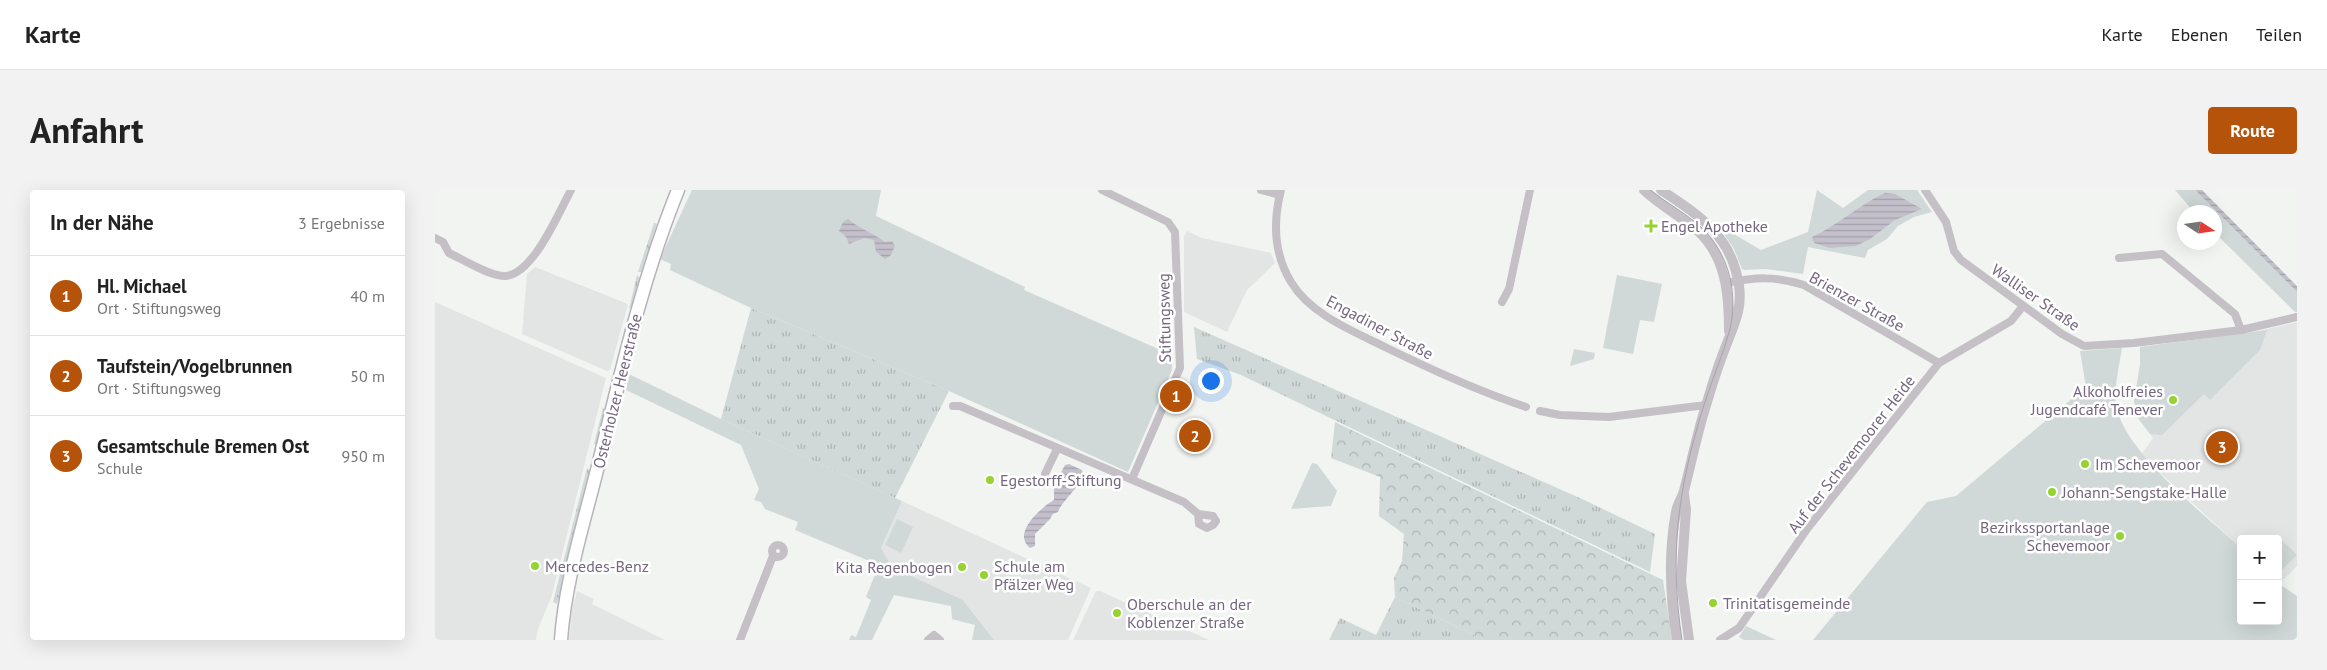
<!DOCTYPE html>
<html lang="de">
<meta charset="utf-8">
<style>
body{margin:0;font-family:"PT Sans",sans-serif;background:#f2f2f2;color:#222}
.controls{position:absolute;right:15px;bottom:15px;display:grid;overflow:hidden;border-radius:5px;box-shadow:0 5px 20px #0002}
.controls button{width:45px;height:45px;display:grid;place-items:center;padding:0;border:0;border-bottom:1px solid #e0e0e0;background:#fff;color:#222;font:25px sans-serif}
.compass{position:absolute;left:1742px;top:15px;width:45px;height:45px;border-radius:50%;background:#fff;box-shadow:0 5px 20px #0002;rotate:102deg}
.you{position:absolute;left:775px;top:190px;width:18px;height:18px;margin:-12px;border:4px solid #fff;border-radius:50%;background:#1a73e8;box-shadow:0 0 0 8px #1a73e833}
.badge{display:grid;place-items:center;width:32px;height:32px;border-radius:50%;background:#b45309;color:#fff;font-size:16px;font-weight:700}
.pin{position:absolute;translate:-50% -50%;border:2px solid #fff;box-shadow:0 1px 5px #0006}
.list{margin:0;padding:0;list-style:none}
h2{display:flex;justify-content:space-between;align-items:center;height:65px;margin:0;padding:0 20px;font-size:21px}
h2 small{font-size:16px;font-weight:400;color:#767676}
.list li{display:grid;grid-template-columns:32px 1fr auto;gap:15px;align-items:center;box-sizing:border-box;height:80px;padding:0 20px;border-top:1px solid #e0e0e0}
.list b{display:block;font-size:19px;white-space:nowrap}
.list p{margin:0;font-size:16px;white-space:nowrap;color:#767676}
.list em{font-size:16px;font-style:normal;color:#767676}
.map{position:relative;flex:none;width:1862px;height:450px;overflow:hidden;border-radius:5px}
header{display:flex;align-items:center;gap:30px;box-sizing:border-box;height:70px;padding:0 25px;background:#fff;border-bottom:1px solid #e0e0e0}
header strong{font-size:24px}
nav{display:flex;gap:28px;margin-inline-start:auto;font-size:18px}
.intro{display:flex;align-items:center;justify-content:space-between;box-sizing:border-box;height:120px;padding:0 30px}
h1{margin:0;font-size:35px}
.button{padding:12px 22px;border-radius:5px;background:#b45309;color:#fff;font-size:18px;font-weight:700}
main{display:flex;gap:30px;padding:0 30px}
aside{flex:1;background:#fff;border-radius:5px;box-shadow:0 5px 20px #0002}
.map>svg:first-child{display:block}
.built{fill:#e3e5e5}
.grass{fill:url(#grass-tufts)}
.forest{fill:url(#forest-crowns)}
.park{fill:#d0d9d7}
.water{fill:url(#water-rules)}
.lines{fill:none;stroke-linecap:round;stroke-linejoin:round}
.primary-casing{stroke:#b6b2b9;stroke-width:15}
.minor{stroke:#c4c0c6;stroke-width:8}
.tertiary{stroke:#c4c0c6;stroke-width:10}
.primary{stroke:#fff;stroke-width:12}
.tram{stroke:#a9a3ac;stroke-width:1}
.poi-dot{fill:#95d332;stroke:#fff;stroke-width:2}
.labels{text-anchor:middle;dominant-baseline:central;stroke-width:5;stroke-linejoin:round;paint-order:stroke}
.poi-label{font-size:16px;fill:#75667f;stroke:#fff;text-anchor:start}
.street-label{font-size:16px;fill:#75667f;stroke:#fff}
</style>
<header>
<strong>Karte</strong>
<nav><a>Karte</a><a>Ebenen</a><a>Teilen</a></nav>
</header>
<div class="intro"><h1>Anfahrt</h1><a class="button">Route</a></div>
<main>
<aside>
<h2>In der Nähe<small>3 Ergebnisse</small></h2>
<ul class="list">
<li><span class="badge">1</span><div><b>Hl. Michael</b><p>Ort · Stiftungsweg</p></div><em>40 m</em></li>
<li><span class="badge">2</span><div><b>Taufstein/Vogelbrunnen</b><p>Ort · Stiftungsweg</p></div><em>50 m</em></li>
<li><span class="badge">3</span><div><b>Gesamtschule Bremen Ost</b><p>Schule</p></div><em>950 m</em></li>
</ul>
</aside>
<div class="map">
<svg width="1862" height="450" viewBox="0 0 1862 450">
<defs>
<pattern id="grass-tufts" width="24" height="20" patternUnits="userSpaceOnUse" patternTransform="scale(1.25)"><rect width="24" height="20" fill="#d0d9d7"/><path d="M3 7l-1-3M5 7V3M7 7l1-3M15 17l-1-3M17 17v-4M19 17l1-3" fill="none" stroke="#adb4b4"/></pattern>
<pattern id="forest-crowns" width="20" height="18" patternUnits="userSpaceOnUse" patternTransform="scale(1.25)"><rect width="20" height="18" fill="#d0d9d7"/><path d="M2 6a3 3 0 1 1 6 0M12 15a3 3 0 1 1 6 0" fill="none" stroke="#adb4b4"/></pattern>
<pattern id="water-rules" width="6" height="5" patternUnits="userSpaceOnUse" patternTransform="scale(1.25)"><rect width="6" height="5" fill="#c4c0cb"/><path d="M0 2.5h6" fill="none" stroke="#a4a0aa"/></pattern>
</defs>
<rect width="100%" height="100%" fill="#f1f4f1"/>
<path class="built" d="M752,41l15,7 69,15 4,10 -28,27 -20,42 -43,-20v-76z
M100,77l93,37 -18,66 -3,1 -85,-37 5,-60z
M0,112l171,76 -54,217 -14,34 -2,11h-101z
M1862,132v244l-18,18 -1,-45h-37v9l-100,-93 12,-17 -15,-20 -4,-17 6,-36v-18l110,-14z
M467,311l189,87 -23,52h-74l-31,-40 -71,-33 -11,-19z
M142,401l17,8 -2,5 73,36h-96l3,-30z
M661,401h4l109,49h-136z"/>
<path class="grass" d="M219,33l3,1 -15,48h-4z
M202,85l3,3 -8,28 -3,3z
M316,118l198,83 -54,107 -174,-79z
M759,137l388,172 73,35 -5,38 -409,-197 -44,-16z
M168,218l2,3 -8,34 -3,-1z
M152,278l4,5 -34,131 -4,-2z
M960,407l89,43h-155l11,-22 36,17z"/>
<path class="forest" d="M900,232l328,158 9,60h-188l-89,-43 -1,-19 8,-17 2,-27 -25,-18 1,-39 -49,-19z"/>
<path class="park" d="M257,0h189l-5,26 149,71 -1,3 148,65v15l-44,102 -179,-81 -198,-83 -81,-38 1,-6 -11,-5z
M1382,0l26,18 25,-18h49l15,22 -18,5 -16,9 -11,13 -19,11 -3,8 -57,-11 -5,27 -37,-5 -22,1 -2,-1 -8,-20 -16,-24 43,25 47,-18z
M1740,0h20l102,102v20h-2l-80,-79v-21h-21z
M1182,85l45,9 -8,38 -14,-2 -7,34 -30,-6z
M1832,140l-7,20 -50,50 -6,-6 -42,41 -12,-1 -12,-16 -4,-17 6,-36v-18z
M1687,158c-3,19 -9,43 -5,61 10,45 89,107 124,139v73h37v-38l19,13v44h-484l114,-138 29,-6 130,-109 -6,-36z
M1139,159l21,4 -1,6 -24,7z
M194,184l92,45 181,82 -21,47 11,19 71,33 31,40h-22l3,-15 -23,-6 -1,-13 -57,-11 -22,45h-23l2,-5 5,2 15,-37 -5,-3 13,-32 -84,-35 3,-8 -33,-13 -4,-7 -7,-2 5,-11 -18,-44 -115,-55z
M877,273l5,1 20,27 -6,15 -40,3z
M462,329l16,8 -12,26 -16,-8z
M1843,346l19,19 -19,19v-35h-3z
M1311,436l30,14h-32l-5,-3z"/>
<path class="water" d="M1760,0h7l95,96v6z
M1450,3l10,1 27,15 -27,11 -25,19 -14,7 -26,2 -16,-5 -2,-6c26,-12 47,-32 73,-44z
M413,29c12,10 25,14 37,23l7,-1 3,5 -4,9 -6,4 -9,-7 -2,-12 -10,-2 -15,6 -3,-7 -7,-6 4,-9z
M634,274l13,6c4,13 -20,30 -24,42l-5,2 -3,5 -15,15v12l-5,2c-19,-15 12,-41 24,-48v-14l11,-21z"/>
<g class="lines">
<defs>
<path id="primary" d="M126,450c4,-59 23,-117 37,-174 23,-93 44,-187 80,-276"/>
</defs>
<use href="#primary" class="primary-casing"/>
<path class="minor" d="M667,0l66,32 7,10 5,136 -48,111
M826,0l19,5
M846,0c-8,31 -7,64 10,92 20,33 62,49 96,66 45,22 91,43 139,59
M1490,0l21,32 8,29 7,9 101,74 22,12 50,-3 107,-13 56,-13
M0,48l8,4 6,11c13,6 42,24 56,23 28,-1 54,-64 66,-86
M1684,68l43,-4 73,60 6,16
M1291,93c30,-6 49,-7 78,2l135,78
M1067,112l7,-13 21,-99
M518,216h7l224,96 14,12 1,10 8,4 6,-3 3,-4 -3,-5 -15,-2
M1105,221l20,4 49,2 97,-12
M611,291l-1,-7 12,-25
M337 361a6 6 0 1 1 12 0a6 6 0 1 1-12 0Z
M305,450l33,-84
M493,450l6,-5 6,5
M1285,450l19,-12 68,-99 132,-166 72,-42 12,-15"/>
<path class="tertiary" d="M1209,0c16,15 36,26 53,40 29,26 32,64 32,101
M1226,0c39,26 71,46 78,96 3,20 -3,34 -10,52 -8,20 -15,40 -21,61 -10,30 -16,61 -24,92 -2,7 -7,13 -8,21 -8,42 -6,85 1,128
M1249,304l2,16 -5,71 8,59"/>
<use href="#primary" class="primary"/>
<path class="tram" d="M1215,0c14,11 30,20 44,31 33,26 45,68 36,108 -7,26 -18,50 -26,76 -26,82 -35,149 -22,235"/>
</g>
<g class="poi-dot">
<path d="M1213.5 28.5h5v5h5v5h-5v5h-5v-5h-5v-5h5z"/>
<circle cx="1738" cy="210" r="5"/>
<circle cx="1650" cy="274" r="5"/>
<circle cx="555" cy="290" r="5"/>
<circle cx="1617" cy="302" r="5"/>
<circle cx="1685" cy="346" r="5"/>
<circle cx="100" cy="376" r="5"/>
<circle cx="527" cy="377" r="5"/>
<circle cx="549" cy="385" r="5"/>
<circle cx="1278" cy="413" r="5"/>
<circle cx="682" cy="423" r="5"/>
</g>
<g class="labels">
<g class="poi-label">
<text x="1226" y="36">Engel Apotheke</text>
<text x="1728" y="201" text-anchor="end">Alkoholfreies<tspan x="1728" dy="18">Jugendcafé Tenever</tspan></text>
<text x="1660" y="274">Im Schevemoor</text>
<text x="565" y="290">Egestorff-Stiftung</text>
<text x="1627" y="302">Johann-Sengstake-Halle</text>
<text x="1675" y="337" text-anchor="end">Bezirkssportanlage<tspan x="1675" dy="18">Schevemoor</tspan></text>
<text x="110" y="376">Mercedes-Benz</text>
<text x="559" y="376">Schule am<tspan x="559" dy="18">Pfälzer Weg</tspan></text>
<text x="517" y="377" text-anchor="end">Kita Regenbogen</text>
<text x="1288" y="413">Trinitatisgemeinde</text>
<text x="692" y="414">Oberschule an der<tspan x="692" dy="18">Koblenzer Straße</tspan></text>
</g>
<g class="street-label">
<text transform="translate(1601 107) rotate(35)">Walliser Straße</text>
<text transform="translate(1422 111) rotate(29)">Brienzer Straße</text>
<text transform="translate(729 128) rotate(-91)">Stiftungsweg</text>
<text transform="translate(945 137) rotate(28)">Engadiner Straße</text>
<text transform="translate(182 201) rotate(-76)">Osterholzer Heerstraße</text>
<text transform="translate(1416 264) rotate(-52)">Auf der Schevemoorer Heide</text>
</g>
</g>
</svg>
<div class="controls">
<button>+</button>
<button>−</button>
</div>
<svg class="compass" viewBox="-18 -18 36 36"><path d="M0-13l5 13h-10z" fill="#e53935"/><path d="M0 13l5-13h-10z" fill="#767676"/></svg>
<div class="you"></div>
<div class="pin badge" style="left:741px;top:206px">1</div>
<div class="pin badge" style="left:760px;top:246px">2</div>
<div class="pin badge" style="left:1787px;top:257px">3</div>
</div>
</main>
